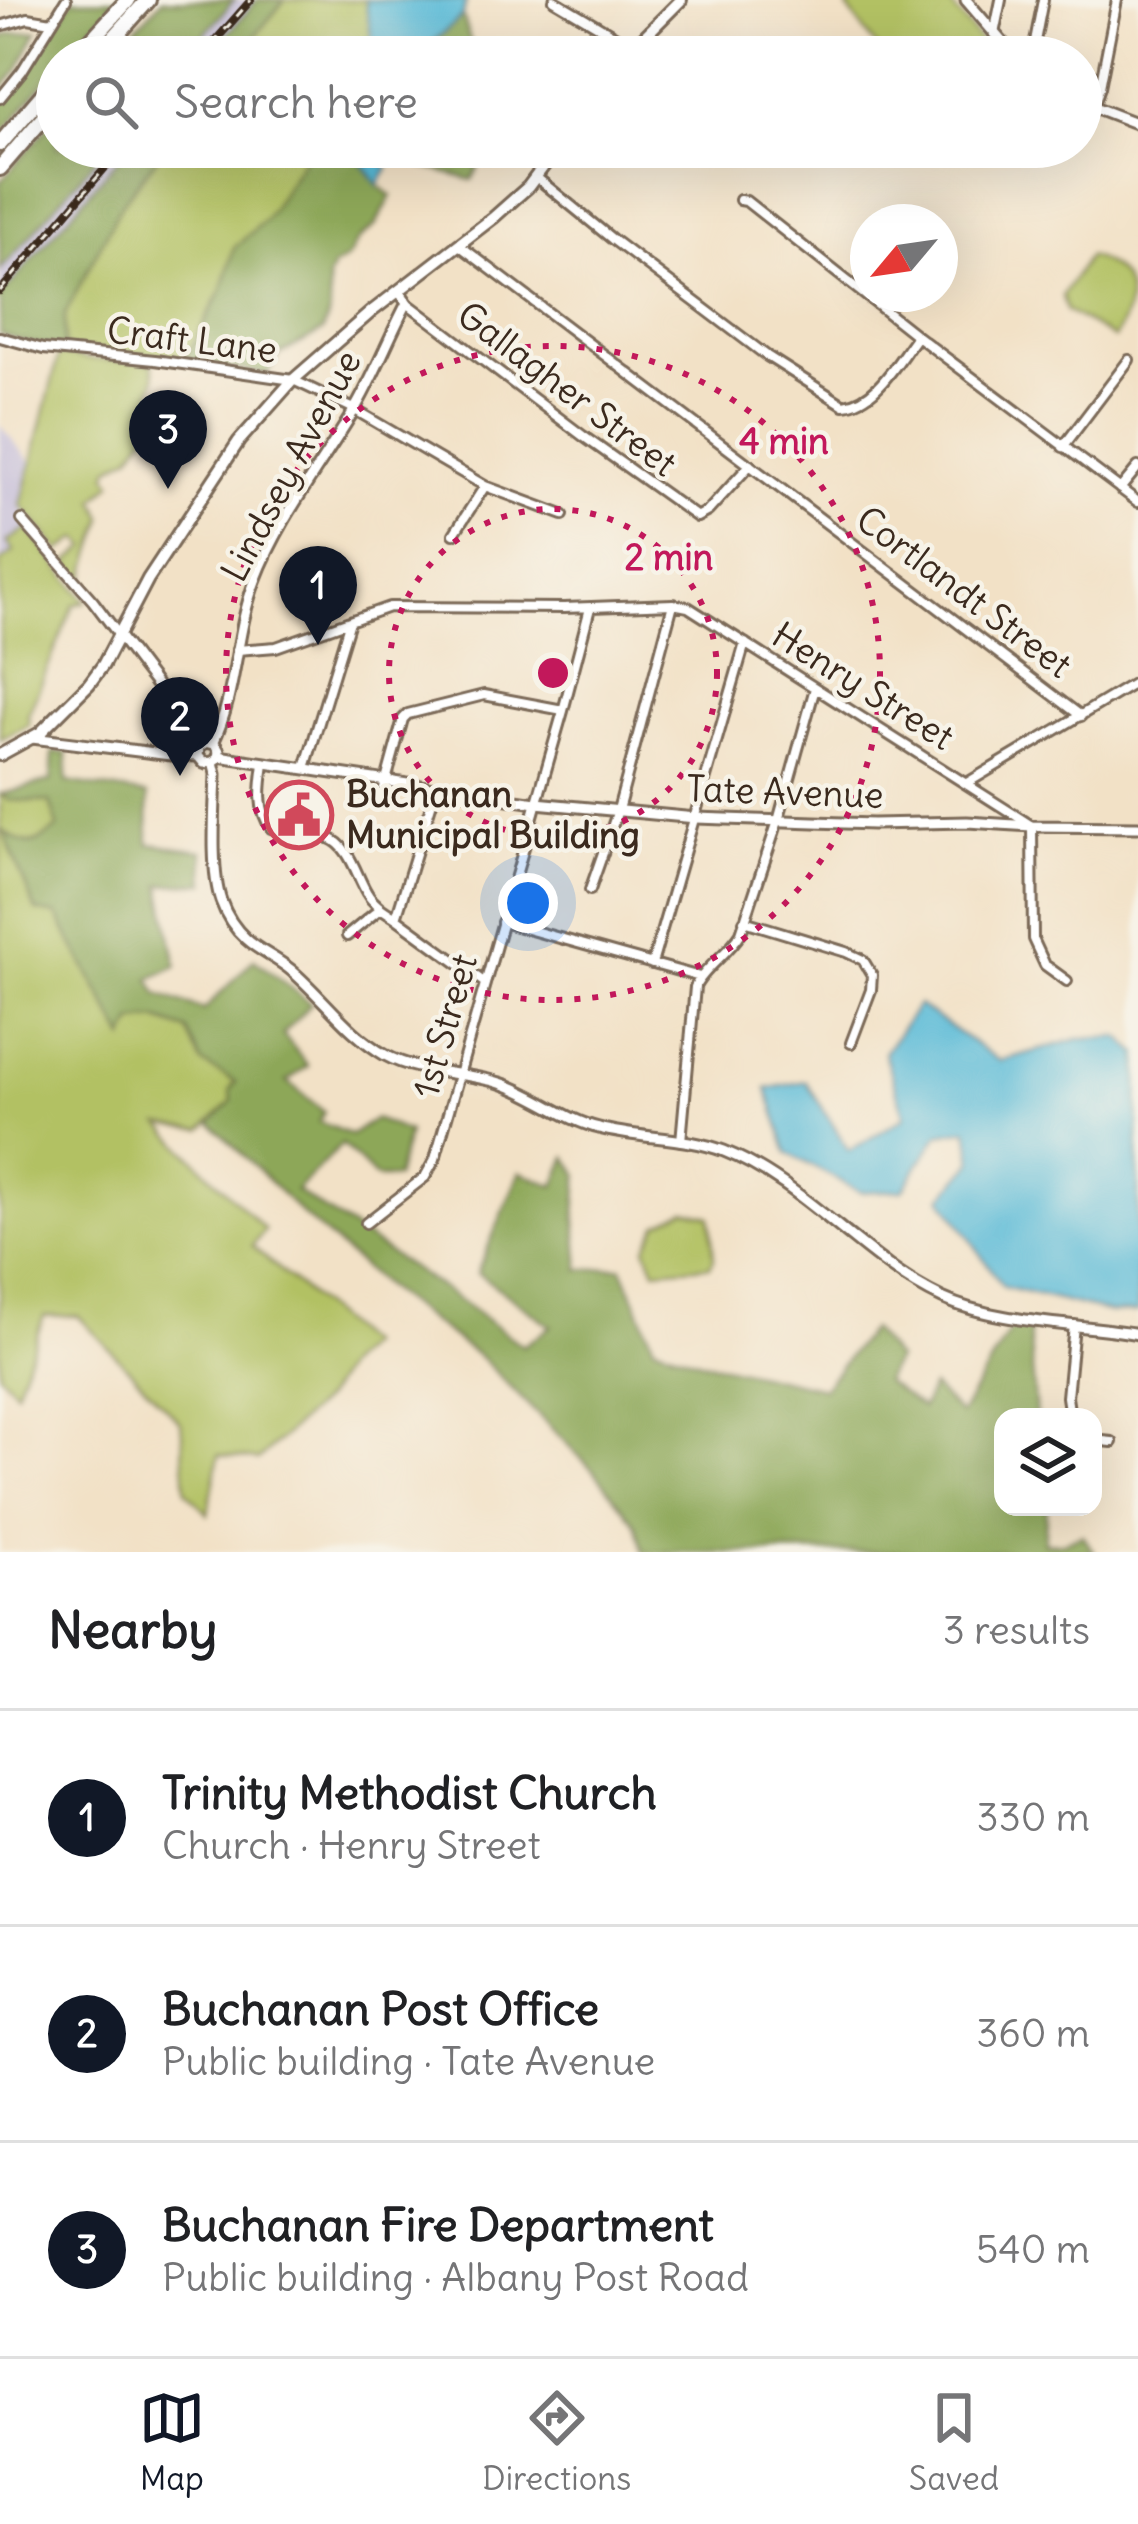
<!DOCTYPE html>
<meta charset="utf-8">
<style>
body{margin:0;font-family:Delius,sans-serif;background:#f6f6f6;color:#202124}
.controls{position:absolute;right:36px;bottom:36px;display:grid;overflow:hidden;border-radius:24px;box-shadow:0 12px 48px #0002}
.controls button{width:108px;height:108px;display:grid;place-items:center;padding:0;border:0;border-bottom:3px solid #e0e0e0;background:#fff;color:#202124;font:60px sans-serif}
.compass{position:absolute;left:850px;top:204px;width:108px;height:108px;border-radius:50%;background:#fff;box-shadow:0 12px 48px #0002;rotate:241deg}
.you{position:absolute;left:528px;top:903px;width:42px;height:42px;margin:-30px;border:9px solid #fff;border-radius:50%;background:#1a73e8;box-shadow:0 0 0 18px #1a73e833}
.badge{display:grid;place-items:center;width:78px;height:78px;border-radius:50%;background:#111827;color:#fff;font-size:39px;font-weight:700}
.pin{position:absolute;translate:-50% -99px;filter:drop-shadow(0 3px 6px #0008)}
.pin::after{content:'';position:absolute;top:63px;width:42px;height:36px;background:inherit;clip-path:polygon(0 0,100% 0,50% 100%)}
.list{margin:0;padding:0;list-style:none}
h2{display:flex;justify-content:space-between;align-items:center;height:156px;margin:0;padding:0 48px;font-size:51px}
h2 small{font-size:39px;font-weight:400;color:#757577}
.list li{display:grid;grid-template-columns:78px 1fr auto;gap:36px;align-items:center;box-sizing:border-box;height:216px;padding:0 48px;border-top:3px solid #e0e0e0}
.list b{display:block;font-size:45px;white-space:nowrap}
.list p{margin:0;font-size:39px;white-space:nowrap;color:#757577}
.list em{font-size:39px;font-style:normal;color:#757577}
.icon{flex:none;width:66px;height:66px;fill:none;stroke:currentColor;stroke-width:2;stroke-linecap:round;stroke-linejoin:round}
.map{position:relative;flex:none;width:1138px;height:1552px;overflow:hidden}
.search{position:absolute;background:#fff;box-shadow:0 12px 48px #0002;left:36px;right:36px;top:36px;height:132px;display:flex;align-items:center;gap:30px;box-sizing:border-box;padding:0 42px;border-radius:66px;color:#757577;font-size:45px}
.sheet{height:804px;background:#fff}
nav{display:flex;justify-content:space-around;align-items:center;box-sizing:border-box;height:168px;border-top:3px solid #e0e0e0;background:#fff;font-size:33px;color:#757577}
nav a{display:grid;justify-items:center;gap:6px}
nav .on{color:#111827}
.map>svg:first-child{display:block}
.industrial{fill:#c7c0d9}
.green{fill:#b2c163;stroke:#767640;stroke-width:3}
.forest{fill:#8da759;stroke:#64683c;stroke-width:3}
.water{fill:#58bad7;stroke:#4a727a;stroke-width:3}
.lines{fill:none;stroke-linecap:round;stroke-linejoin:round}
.minor-casing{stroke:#7b6a59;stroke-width:14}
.tertiary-casing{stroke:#7b6a59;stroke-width:15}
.secondary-casing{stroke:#7b6a59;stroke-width:16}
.motorway-casing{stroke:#7b6a59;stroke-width:20}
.minor{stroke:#fff;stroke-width:8}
.tertiary{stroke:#fff;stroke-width:9}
.secondary{stroke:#fff;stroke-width:10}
.motorway{stroke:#fff;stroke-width:14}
.rail-casing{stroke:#3b2a1e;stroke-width:8}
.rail{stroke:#f7f3e8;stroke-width:3;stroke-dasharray:9;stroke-linecap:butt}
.ring{fill:none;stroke:#c2185b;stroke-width:6;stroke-dasharray:6 12}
.labels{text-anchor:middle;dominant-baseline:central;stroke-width:9;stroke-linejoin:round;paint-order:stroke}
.street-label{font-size:36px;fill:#3b2a1e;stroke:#f7f3e8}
.poi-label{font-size:36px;font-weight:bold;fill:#3b2a1e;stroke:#f7f3e8;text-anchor:start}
.centre{fill:#c2185b;stroke:#f7f3e8;stroke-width:6}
.ring-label{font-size:36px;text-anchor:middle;font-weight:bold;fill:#c2185b;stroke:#f7f3e8;stroke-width:9;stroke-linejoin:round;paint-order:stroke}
</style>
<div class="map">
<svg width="1138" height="1552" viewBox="0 0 1138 1552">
<rect width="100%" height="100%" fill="#f7f3e8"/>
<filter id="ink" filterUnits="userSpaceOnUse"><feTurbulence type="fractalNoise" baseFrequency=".00833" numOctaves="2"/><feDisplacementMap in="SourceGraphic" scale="24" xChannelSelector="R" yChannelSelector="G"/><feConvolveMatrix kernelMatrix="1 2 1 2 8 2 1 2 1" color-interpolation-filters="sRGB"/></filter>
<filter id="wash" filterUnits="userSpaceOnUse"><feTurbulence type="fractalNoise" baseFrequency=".004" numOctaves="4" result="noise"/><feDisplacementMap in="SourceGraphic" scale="48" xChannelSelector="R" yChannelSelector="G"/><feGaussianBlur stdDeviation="2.7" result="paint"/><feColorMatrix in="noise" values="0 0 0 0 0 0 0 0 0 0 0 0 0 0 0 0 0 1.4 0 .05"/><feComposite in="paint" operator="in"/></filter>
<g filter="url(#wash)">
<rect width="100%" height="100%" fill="#f2e1c6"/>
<path class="industrial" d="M234,0h23l-50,57h-22z
M106,147h22l-128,150v-26z
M0,425l32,38 -11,42 7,23 -21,15 7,9 -14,10z"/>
<path class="green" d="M285,0h80l8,42 -8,15h-128z
M855,0h92l46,57h-109l-36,-48z
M165,147h146l-45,72 -32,29 -12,42 -37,70 -121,-12 1,-34 57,-111z
M1088,256c45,14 50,44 26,82l-48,-27 -4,-15z
M59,354l28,5 66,4 2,15 -4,23 12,12 -33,43 -21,12 -1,7 5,7 -18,18 9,18 -21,65 -15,-21 19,-15 -8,-9 -19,13 -39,-46z
M28,528l58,73 -12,4 -46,110 1,10 -29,14v-177l14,-10 -7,-10z
M0,794l8,6 42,2 8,25c-19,17 -31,22 -53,6l52,82 68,123 8,-16 23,-3 31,11 15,33 34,19 -3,18 -31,30 -41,-5 104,105 -13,16 114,99 -22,22 -19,31 -67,62 -39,-5 -11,59 -22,-24 -5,-67 -103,-107h-34l-28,75 -16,-17z
M686,1210l24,6 4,43 -4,7 -55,4 -9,-22 12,-24z"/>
<path class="forest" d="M72,0h45l-51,57h-9v10l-57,69v-30l42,-58z
M162,0h72l-49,57h-76z
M257,0h28l-48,57h-30z
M463,16l12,41h-43l-5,-10z
M37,31l-19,39 -18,21v-53l10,-4z
M57,116v31h49l-106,124v-89z
M128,147h37l-43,56 -57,111 -1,34 -33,-5 -31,-9v-37z
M311,147h57l-7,14 17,24 14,11 -17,30 -18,15 -10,18 -14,8 -5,11 2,33 -7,20 -44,24 -12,19 -82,-14 37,-70 12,-42 32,-29z
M383,147h100l-2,16 -9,17 -92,-25z
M53,752l14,1v29l81,13 1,49 54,7 2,32 -44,2 16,81 -27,13 8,15 46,16 50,-51 57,45 -28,30 25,32 -21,15 37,31 -5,10 32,13 24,-16 33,13 -12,46h-20l-34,-34 -46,47 157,105 70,50 28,-20 -74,-53 43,-101 35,14 12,-29 12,18 -3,42 4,53 42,-3 32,78 47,16 122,27 47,-59 26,30 -12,22 38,27 10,-21 28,27 53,-88 16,3 7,88h-33v90h44l-3,36 19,-1 19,-7 12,17h-450l-8,-28 -40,-51 -115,-115 -89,-65 -88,-77 -93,-93 21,-22 -2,-11 6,-8 -34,-19 -15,-33 -31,-11 -22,3 -9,17 -68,-124 -21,-4 -33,-80c24,18 33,16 55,-4l-8,-25 -42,-2 -6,-6 49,-13z"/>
<path class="water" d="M365,0h101l-3,16 -35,30 4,11h-57z
M368,147h15l-3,8 8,14 -10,16 -17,-24z
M918,1005l82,56 78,-22 42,-2 18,17v258l-27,1 -108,-26 -61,-90 31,-35 -5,-33 -29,5 -36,56 -43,2 -72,-39 -21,-64 39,-8 43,70 56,-34 -21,-64z"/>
</g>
<g filter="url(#ink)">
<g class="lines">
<defs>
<path id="minor" d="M554,0l81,48
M0,26l28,-8 24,4
M994,34l7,-34
M1032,57l11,-57
M0,98l22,-27 44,-71
M1093,107l7,-20 17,-87
M536,177l76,62 155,117 77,49c33,-3 54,-45 73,-69
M740,200l6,1 171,135 221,166
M459,245l622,471
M407,303l176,133 114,81 11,-6 42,-46
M0,337l43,12 112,11 138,20 57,27 135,79 78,29
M1063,447l66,-87
M1120,489l18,-22
M22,520l71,81 25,33
M454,534l31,-48
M237,650l39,-3 113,-40 175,1 109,-4 15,3 344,219 1,113 12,26 22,16
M264,764c-3,21 -7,46 7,64 18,3 40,3 58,10 21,8 27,37 38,55 6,11 18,18 29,25
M305,768l45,-147
M967,783l171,-102
M384,788l19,-69 5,-5 76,-19 79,15
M436,789l-40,129 89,65
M590,890l28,-80 55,-206
M744,921l102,31 17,8 9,15 -1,15 -20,53
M502,922l198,55
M347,936l34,-28
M652,964l93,-321
M681,1141l14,-154c9,-19 33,-33 46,-54l37,-112 37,-133
M366,1223l59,-46 10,-18 128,-448 27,-103
M1070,1417l-3,-20 7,-72
M1093,1440l19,2"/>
<path id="tertiary" d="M966,0l49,57
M1081,102l57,22
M119,636l57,75 30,31
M32,738l139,17 27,1 6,7 9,-1
M213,743c24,-50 22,-110 42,-162 23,-61 65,-114 98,-169 21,-35 35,-73 54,-109l-8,-12
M198,756l1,-9 7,-5 9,2 4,7 -1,7 -5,4 3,12c-1,34 -6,96 5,127 5,14 14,28 25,38 13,12 31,19 45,31 32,27 57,64 94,85 34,19 78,16 115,28 33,10 65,37 99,45 40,11 85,8 125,23 81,32 139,110 218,147 55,26 135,25 196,36
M218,756l318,47 160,15 177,6 94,-2 65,4 106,1"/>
<path id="secondary" d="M628,57l14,-18 39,-39
M0,755l40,-22 49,-49 14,-19 45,-86 91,-138 54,-61 78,-68 122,-94 35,-31 30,-40"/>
<path id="motorway" d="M76,57l52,-57
M97,57l51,-57
M0,144l57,-66
M0,168l57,-66"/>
</defs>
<use href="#minor" class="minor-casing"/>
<use href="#tertiary" class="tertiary-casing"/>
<use href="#secondary" class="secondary-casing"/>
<use href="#motorway" class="motorway-casing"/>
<use href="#minor" class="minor"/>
<use href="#tertiary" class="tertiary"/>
<use href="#secondary" class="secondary"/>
<use href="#motorway" class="motorway"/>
<defs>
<path id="rail" d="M201,57l50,-57
M0,291l123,-144"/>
</defs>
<use href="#rail" class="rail-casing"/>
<use href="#rail" class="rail"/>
</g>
</g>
<g class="ring">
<circle cx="553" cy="673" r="164"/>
<circle cx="553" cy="673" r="327"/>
</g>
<defs>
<symbol id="civic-ring" viewBox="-11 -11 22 22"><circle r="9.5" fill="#f7f3e8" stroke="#d1495b" stroke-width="1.5"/><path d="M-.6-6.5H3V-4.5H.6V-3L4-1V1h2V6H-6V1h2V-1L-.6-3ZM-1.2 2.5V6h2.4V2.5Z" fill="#d1495b"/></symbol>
</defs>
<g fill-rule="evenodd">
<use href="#civic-ring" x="261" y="777" width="76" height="76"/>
</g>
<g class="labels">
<g class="street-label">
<text transform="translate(192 340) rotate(7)">Craft Lane</text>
<text transform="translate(567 389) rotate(37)">Gallagher Street</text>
<text transform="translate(291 466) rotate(-62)">Lindsey Avenue</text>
<text transform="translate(964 592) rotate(37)">Cortlandt Street</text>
<text transform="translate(863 686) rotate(32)">Henry Street</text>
<text transform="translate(785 792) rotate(2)">Tate Avenue</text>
<text transform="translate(445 1026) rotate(-74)">1st Street</text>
</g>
<g class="poi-label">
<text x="346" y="794">Buchanan<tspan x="346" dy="41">Municipal Building</tspan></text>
</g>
</g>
<circle cx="553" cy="673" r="18" class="centre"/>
<g class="ring-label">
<text x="784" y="454">4 min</text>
<text x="669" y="570">2 min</text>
</g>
</svg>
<div class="controls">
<button><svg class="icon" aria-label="layers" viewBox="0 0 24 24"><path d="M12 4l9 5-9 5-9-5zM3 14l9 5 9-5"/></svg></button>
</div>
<svg class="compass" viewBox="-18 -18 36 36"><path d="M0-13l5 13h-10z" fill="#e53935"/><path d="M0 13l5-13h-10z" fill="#757577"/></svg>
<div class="you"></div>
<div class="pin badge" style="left:318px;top:645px">1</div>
<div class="pin badge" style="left:180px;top:776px">2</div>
<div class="pin badge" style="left:168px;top:489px">3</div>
<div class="search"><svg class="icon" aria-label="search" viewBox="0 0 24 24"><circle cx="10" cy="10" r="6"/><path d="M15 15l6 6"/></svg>Search here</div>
</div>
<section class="sheet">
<h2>Nearby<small>3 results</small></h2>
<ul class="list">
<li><span class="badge">1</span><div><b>Trinity Methodist Church</b><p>Church · Henry Street</p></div><em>330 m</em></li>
<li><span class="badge">2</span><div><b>Buchanan Post Office</b><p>Public building · Tate Avenue</p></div><em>360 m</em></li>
<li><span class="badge">3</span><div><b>Buchanan Fire Department</b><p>Public building · Albany Post Road</p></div><em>540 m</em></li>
</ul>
</section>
<nav>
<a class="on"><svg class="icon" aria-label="map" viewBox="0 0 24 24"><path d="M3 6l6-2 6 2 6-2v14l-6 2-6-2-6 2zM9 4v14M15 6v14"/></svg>Map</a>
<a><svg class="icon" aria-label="directions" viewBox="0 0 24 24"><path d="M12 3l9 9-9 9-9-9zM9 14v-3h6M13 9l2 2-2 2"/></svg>Directions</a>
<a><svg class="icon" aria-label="saved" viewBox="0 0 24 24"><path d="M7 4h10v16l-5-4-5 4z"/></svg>Saved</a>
</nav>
